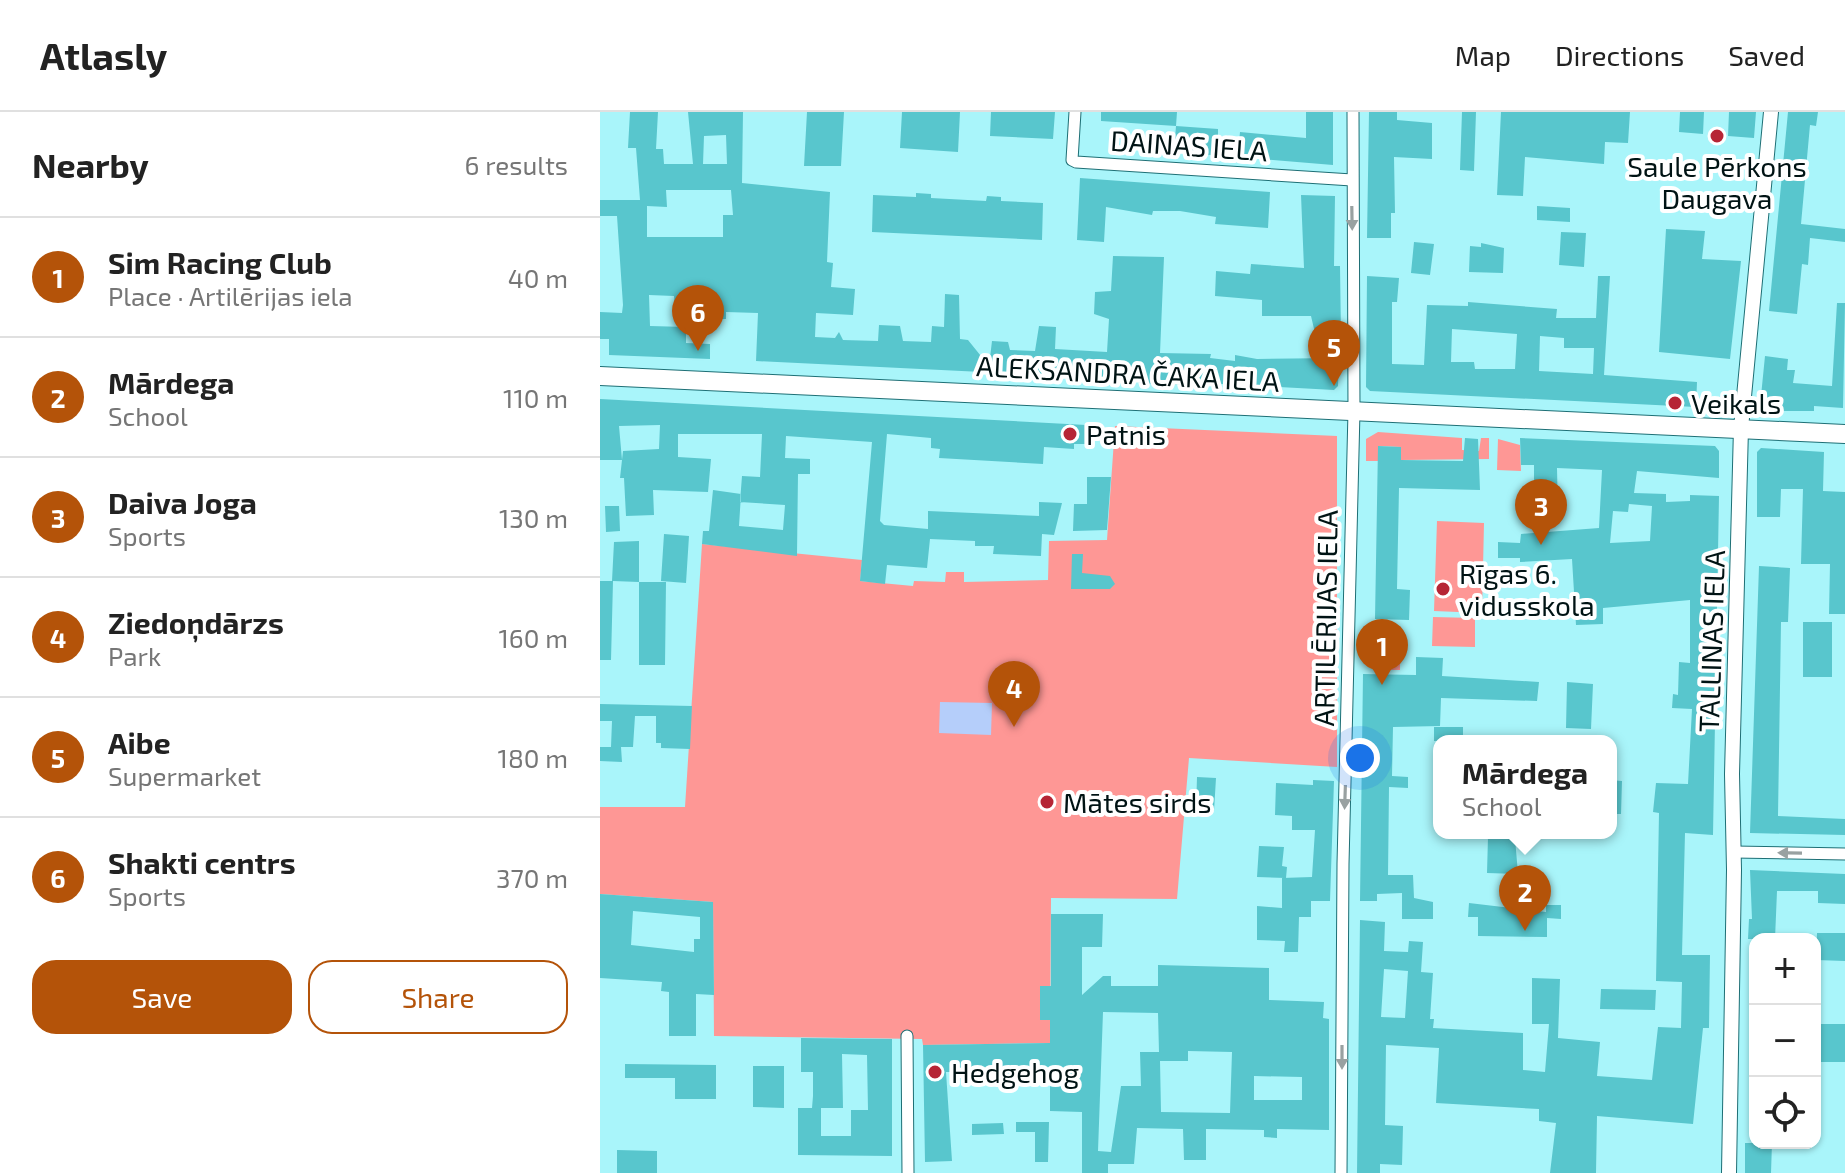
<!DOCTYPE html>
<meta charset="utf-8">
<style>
body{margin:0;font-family:"Exo 2",sans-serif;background:#f2f2f2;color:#222}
.controls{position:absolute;right:24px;bottom:24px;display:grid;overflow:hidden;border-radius:16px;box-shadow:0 2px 6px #0004}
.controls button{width:72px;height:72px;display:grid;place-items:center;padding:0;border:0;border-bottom:2px solid #e0e0e0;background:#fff;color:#222;font:40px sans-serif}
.you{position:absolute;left:760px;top:646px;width:28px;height:28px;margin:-20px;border:6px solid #fff;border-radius:50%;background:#1a73e8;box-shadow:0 0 0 12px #1a73e833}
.badge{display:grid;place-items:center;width:52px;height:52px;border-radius:50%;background:#b45309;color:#fff;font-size:26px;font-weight:700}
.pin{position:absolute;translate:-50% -66px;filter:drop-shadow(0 2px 4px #0008)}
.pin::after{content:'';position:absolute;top:42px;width:28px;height:24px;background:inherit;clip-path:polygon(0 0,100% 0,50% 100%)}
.popup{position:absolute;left:833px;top:623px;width:184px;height:104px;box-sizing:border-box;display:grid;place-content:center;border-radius:16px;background:#fff;filter:drop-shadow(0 2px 6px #0005);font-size:26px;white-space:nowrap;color:#767676}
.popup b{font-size:30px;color:#222}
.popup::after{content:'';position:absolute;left:50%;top:100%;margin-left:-16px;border:16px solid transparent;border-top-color:#fff}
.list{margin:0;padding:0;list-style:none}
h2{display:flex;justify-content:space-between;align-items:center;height:104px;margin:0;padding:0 32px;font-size:34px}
h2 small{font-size:26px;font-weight:400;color:#767676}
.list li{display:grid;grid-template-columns:52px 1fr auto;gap:24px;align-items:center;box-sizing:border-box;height:120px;padding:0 32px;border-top:2px solid #e0e0e0}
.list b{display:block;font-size:30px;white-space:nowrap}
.list p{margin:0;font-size:26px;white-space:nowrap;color:#767676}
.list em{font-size:26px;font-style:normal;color:#767676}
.actions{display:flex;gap:16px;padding:24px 32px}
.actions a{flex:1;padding:18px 0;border:2px solid #b45309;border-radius:24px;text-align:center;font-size:28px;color:#b45309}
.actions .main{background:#b45309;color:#fff}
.icon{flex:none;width:44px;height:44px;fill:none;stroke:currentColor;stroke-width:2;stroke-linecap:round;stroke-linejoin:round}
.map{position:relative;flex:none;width:1245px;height:1061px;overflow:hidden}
header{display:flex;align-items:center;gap:48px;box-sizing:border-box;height:112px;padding:0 40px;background:#fff;border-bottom:2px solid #e0e0e0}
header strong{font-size:38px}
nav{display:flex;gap:44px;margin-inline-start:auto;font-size:28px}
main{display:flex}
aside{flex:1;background:#fff}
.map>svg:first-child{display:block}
.green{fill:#fe9795}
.water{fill:#b5cefa}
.building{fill:#58c6cd;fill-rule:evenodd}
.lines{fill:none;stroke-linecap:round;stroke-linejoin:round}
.minor-casing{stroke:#1e6f75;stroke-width:13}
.tertiary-casing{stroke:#1e6f75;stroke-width:16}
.primary-casing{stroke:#1e6f75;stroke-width:20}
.minor{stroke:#fff;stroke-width:11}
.tertiary{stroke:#fff;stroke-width:14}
.primary{stroke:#fff;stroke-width:18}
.oneway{fill:#99a1a1}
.poi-dot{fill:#b62535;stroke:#fff;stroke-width:3}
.labels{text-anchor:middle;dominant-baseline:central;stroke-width:8;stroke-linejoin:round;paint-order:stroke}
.street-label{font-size:28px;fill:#001314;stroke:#fff}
.poi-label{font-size:28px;fill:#001314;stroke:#fff;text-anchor:start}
</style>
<header>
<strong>Atlasly</strong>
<nav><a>Map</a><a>Directions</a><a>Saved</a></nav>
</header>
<main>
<aside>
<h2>Nearby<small>6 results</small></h2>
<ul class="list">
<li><span class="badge">1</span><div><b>Sim Racing Club</b><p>Place · Artilērijas iela</p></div><em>40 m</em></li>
<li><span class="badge">2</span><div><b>Mārdega</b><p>School</p></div><em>110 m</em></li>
<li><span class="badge">3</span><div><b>Daiva Joga</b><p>Sports</p></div><em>130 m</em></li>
<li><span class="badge">4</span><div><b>Ziedoņdārzs</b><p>Park</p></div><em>160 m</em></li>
<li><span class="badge">5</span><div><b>Aibe</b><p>Supermarket</p></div><em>180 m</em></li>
<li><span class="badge">6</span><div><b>Shakti centrs</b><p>Sports</p></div><em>370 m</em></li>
</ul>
<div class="actions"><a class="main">Save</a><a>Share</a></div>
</aside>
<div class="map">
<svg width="1245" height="1061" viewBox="0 0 1245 1061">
<rect width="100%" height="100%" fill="#a9f5fa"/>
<path class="green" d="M515,314l222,10v331l-148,-9 -12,141 -126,-1 -1,145 -127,2 -1,-6 -208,-3 -1,-134 -113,-8v-87h85l17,-263 160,16 -2,21 53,5 1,-5 31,1 1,-10h18v10l84,-2 1,-39 58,-1z
M778,320l84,6v12l17,1 2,-13h8v21l-88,1v-13l-22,-1 -1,15h-12v-22z
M898,327l22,6 1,26 -24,-1z
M837,409l47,2 -2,90 -48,-2z
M833,505l42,1v29l-43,-1z
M777,526h23v32h-23z"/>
<path class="water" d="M340,590l52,1 -1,32 -52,-2z"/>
<path class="building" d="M30,0h28l-2,37h7l1,15h29l-5,-52h55l-1,71 88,9 -3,70 6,1 -2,24 24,2 -2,26 -37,-2 -1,24 20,1 4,-6 4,8 35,1 1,-16 21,1 3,15 28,1 1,-16 12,1 1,-33 14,1 1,44 8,1 21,26 3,-25 16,1 2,8 25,1 4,-25 17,1 -1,22 52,3 2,-33 -15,-5 1,-22 16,-1 2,-35 51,1 -4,96 51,1 -1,4 25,3v-6l22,4 82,-1 -1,28 -4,4 -106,-6 -68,1 -54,-7 -350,-17 2,-48 -32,-1v7l-50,1 -2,-24 -25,-1 1,31 36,1v16l24,1v15l-101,-4v-16h-9v-27l22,1 1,-8 -6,-89h-17v-16h40l-4,-52h-8zM126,23l1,29h-24l1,-28zM66,78h65l2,25h-10v22h-76v-31l20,1z
M207,0h37l-3,54h-37z
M302,0h58l-2,40 -58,-4z
M391,0h64l-2,27 -63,-3z
M501,0h76l-1,14 -75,-5z
M706,0h27v53l-159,-13 2,-26 42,3v10l21,3 1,-10 66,6z
M769,0h28v8l35,3v36l-38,-2 1,56h-4v25h-24z
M862,0h14l-2,59 -14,-1z
M901,0h129l-2,31 -23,-1 -1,22 -79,-7 -2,39 -26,-1z
M1080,0h24l-1,22 -24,-2z
M1129,0h27l-2,26 -26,-2z
M1188,0h30l-2,14 -6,-1 -9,99 44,5v13l-35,-4 -2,27 -6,-1 -5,50 -28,-3z
M480,66l190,14 -2,36 -53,-4 1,-7 -36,-6h-27l-1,4 -46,-8 -2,35 -27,-2z
M316,81l15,1v4l55,3 1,-5 14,1v4l42,2 -1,37 -170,-8 1,-37 43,2z
M701,83l34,1 -1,70h6l1,70 -26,-3 -4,-17h-49v-16l-47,-4 1,-25 34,3 1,-10 53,4z
M937,94l33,2v14l-33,-2z
M1066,117l39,2 -3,28 39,2 -11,98 -71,-7z
M961,120l25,1 -2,34 -25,-2z
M814,130l20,2 -4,31 -19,-2z
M881,131l23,5 -1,25 -34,-1 1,-26 11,1z
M767,164l32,2 -2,24h-5v62l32,1 3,-60 41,1v-4l89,7 -1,9h40l2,-42h12l-6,99 93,7 -1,25 -326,-16 -4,-4zM852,217l65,5 -2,35h-40l-1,-7h-23zM940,224l24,2v10h30l-1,26 -54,-3z
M1237,191h8l-2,105 -29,-2v5h-50l-4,-5 5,-50 23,3 -1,11h8l-2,13 39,3z
M0,287l486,26 -1,19h-11v5l-30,-2 -1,17 -104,-6 1,-9 -9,-1v-10l-44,-4 -7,87 4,4 44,4v-18l111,5v-14l23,1 -8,32 -12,-1 -1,22 -48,-2 1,-8h-19v-5l-45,-2 -3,29 -40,-3 -2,19 -25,-3 12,-139 -86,-6 -1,22 25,1v15h-12l-1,82 -95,-12 1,-13h6l4,-41 28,4 -2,32 44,4 2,-25 -45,-3 2,-26 18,1 2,-43h-84v23l33,2 -3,33 -55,-2 1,25 -28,1 -2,-38h-4l3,-27 36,-2 1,-24 -41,1 3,34h-22z
M865,326l13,1 2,51 -81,-2 -2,101 13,1 -1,30 -34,-1 3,-173 23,1v13l62,1z
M920,326l195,8 4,5v27l-82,-7 -3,22 32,1v8l24,-1v-6l29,1 -6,339 -28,-2 -3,122h28l-1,73h-6l-10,96 -96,-8 -1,57h-46l6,-50 -17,-2v-12l-103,-6 3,-55 -53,-3 -1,80 18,1 -1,39 -22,-1v9h-23l3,-253 25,2 -1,29 24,1 1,-11 14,1 -2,30 12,1 -3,46h4l-1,9 90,5v37l22,2 4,-48h-17v-46l28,1 -2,59 42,4 -3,34 55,4 6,-53 23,1 1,-46 -26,-1 3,-168 -6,-1 3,-29 32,1 4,-75 -20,-1 1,-14 5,1 1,-33 11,1v-63l-87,8v16l-27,1 -4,-66 -52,3v-4h-22v-16l22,1 1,-9 78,-6 3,-58 -45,-2 1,45h-24v-48h-13zM1029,392l23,2 -2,35 -40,2 3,-32 15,1zM784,857l24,2 -3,47 -24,-1z
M1161,336l63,4 -1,39 22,1v122h-16l1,-50h-29l2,-75h-22l-1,28h-23v-65z
M487,365h24l-4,53 -34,1 1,-27h13z
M5,394h14l1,25 -14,1z
M64,422l25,2 -3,47 -25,-2z
M39,429v41l-26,-1 -2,79h-11v-79h12l2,-39z
M472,442h11l-1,19 28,3 5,8 -5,5h-39z
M1159,454l31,2 -2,54h-7l-3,194 67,3v16l-95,-2z
M39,470h27l-1,83h-26z
M1203,510h29v55h-29z
M816,545l27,1 -1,18 97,6 -2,19 -96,-3 -1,28 -47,1 -1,49 16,1v11l-19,-1 -1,88h25l1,23 19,4v17h-31v-26l-25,1v7h-17l3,-227 53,1z
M967,570l26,2 -2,45 -25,-1z
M0,592l92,2 -2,43 -29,-1v-5h-5v-27h-21l-2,31h-12l1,15 -22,-1v-14h11l1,-26h-12z
M834,615h29v14h-29z
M597,665l19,1 -2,33 -18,-1z
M713,668l21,1 -4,120h-19v16h-12l-1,35h-14l1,-11 -28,-1v-34l25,2v-30l30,-1 3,-47h-23v-14l-17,-1 1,-32 37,2z
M1011,668l11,1 -1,33h-10z
M888,725l27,1 3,36 -31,-1z
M659,734l25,1 -2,19 5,1 -1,11 -29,-1z
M1150,758l95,4v30l-27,-1v-12h-41l-2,48h-27l1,-20h3z
M0,782l113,8 1,93 -18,-1v42h-27v-44l-8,-1 1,-9 -62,-4zM33,799l67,6v22h-6v13l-63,-7z
M869,791l77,9v-7h15v14l-14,-1v19l-69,-1v-19h-10z
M451,802h52l-1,33h-20v48l21,-19h8v10h47v-21l111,3v32l55,2 -1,16 6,1v111l-52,-1v9l-13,-1v-7l-58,-1v31h-22l-1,-31 -46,-1 -3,36h-26v9h-26v-61l-32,-1v-41l-99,-1v3h-5l6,89 -27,1 -2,-117 127,-2v-23h-10v-34h11zM503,900l55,1 1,39h-19l1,34h-20l-10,66 -13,-1zM588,939l44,1 -2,61 -69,-1 -1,-51h28zM654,964l48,1v23h-48z
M1217,821h28v28l-29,-1z
M1001,877l55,1 -1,20 -55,-1z
M1215,912h30v38h-30z
M201,926l91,1v117l-94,-1v-47h14l1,-12v-24h-12zM242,942l25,1 1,55h-17v26h-30v-28h22z
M25,952l91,1v34h-41v-21h-50z
M153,954h31v42l-31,-1z
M416,1010h33l-1,40h-13v-30h-19z
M403,1011l1,11 -32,1v-11z
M1145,1031h27l-1,30h-26z
M17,1038l40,1v22h-40z"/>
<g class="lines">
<defs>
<path id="minor" d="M475,0l-3,48 4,2 276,18
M1134,740l111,2
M307,924l1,137
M741,1061l2,-309 11,-453 -1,-299"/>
<path id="tertiary" d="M1129,1061l5,-303 -2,-96 9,-346 30,-316"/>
<path id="primary" d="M0,264l1245,58"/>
</defs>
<use href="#minor" class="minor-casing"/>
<use href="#tertiary" class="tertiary-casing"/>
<use href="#primary" class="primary-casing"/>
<use href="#minor" class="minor"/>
<use href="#tertiary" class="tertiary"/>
<use href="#primary" class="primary"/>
</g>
<defs><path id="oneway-solid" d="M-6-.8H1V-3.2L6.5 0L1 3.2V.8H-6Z" transform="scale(2)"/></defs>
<g class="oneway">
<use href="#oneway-solid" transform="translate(752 106) rotate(89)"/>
<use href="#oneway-solid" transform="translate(745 685) rotate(92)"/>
<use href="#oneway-solid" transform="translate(1190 741) rotate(-179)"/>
<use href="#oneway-solid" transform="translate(742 945) rotate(90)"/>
</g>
<g class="poi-dot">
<circle cx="1117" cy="24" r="8"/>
<circle cx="1075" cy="291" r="8"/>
<circle cx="470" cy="322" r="8"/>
<circle cx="843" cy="477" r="8"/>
<circle cx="447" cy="690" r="8"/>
<circle cx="335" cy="960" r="8"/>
</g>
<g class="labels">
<g class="street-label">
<text transform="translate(589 33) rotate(4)">DAINAS IELA</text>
<text transform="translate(528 261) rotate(3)">ALEKSANDRA ČAKA IELA</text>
<text transform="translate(725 506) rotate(-89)">ARTILĒRIJAS IELA</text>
<text transform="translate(1111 529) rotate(-88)">TALLINAS IELA</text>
</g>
<g class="poi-label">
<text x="1117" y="54" text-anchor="middle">Saule Pērkons<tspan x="1117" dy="32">Daugava</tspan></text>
<text x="1091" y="291">Veikals</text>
<text x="486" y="322">Patnis</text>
<text x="859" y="461">Rīgas 6.<tspan x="859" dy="32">vidusskola</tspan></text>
<text x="463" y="690">Mātes sirds</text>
<text x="351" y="960">Hedgehog</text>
</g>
</g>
</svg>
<div class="controls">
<button>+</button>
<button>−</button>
<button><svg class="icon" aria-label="locate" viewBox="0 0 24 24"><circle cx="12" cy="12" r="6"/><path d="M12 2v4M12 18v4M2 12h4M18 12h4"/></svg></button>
</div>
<div class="you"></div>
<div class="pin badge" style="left:782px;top:573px">1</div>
<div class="pin badge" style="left:925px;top:819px">2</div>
<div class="popup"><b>Mārdega</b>School</div>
<div class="pin badge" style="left:941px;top:433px">3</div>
<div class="pin badge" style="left:414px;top:615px">4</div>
<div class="pin badge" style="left:734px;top:274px">5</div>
<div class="pin badge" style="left:98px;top:239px">6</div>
</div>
</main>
